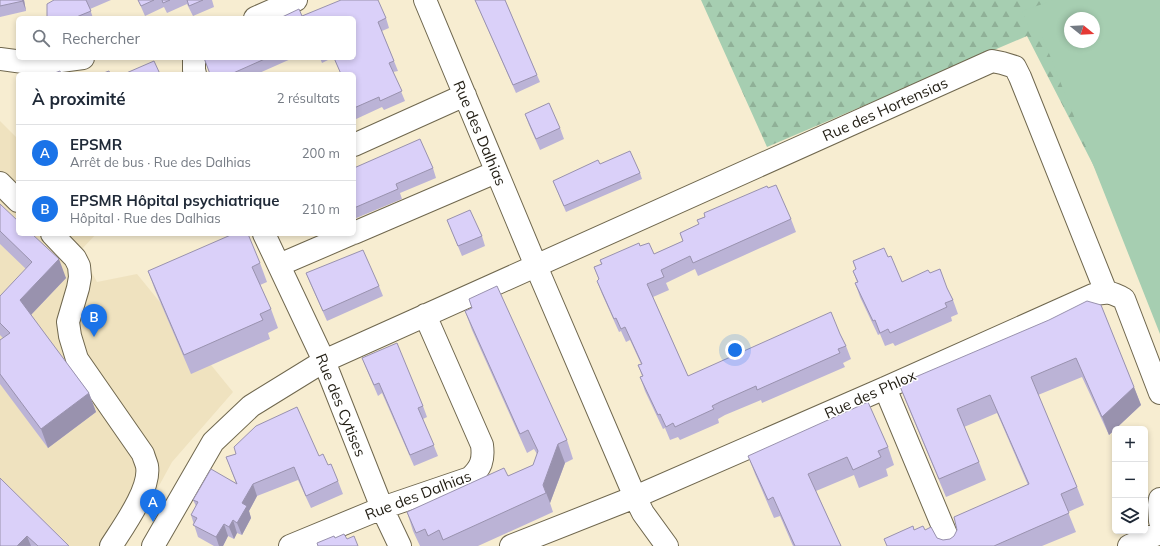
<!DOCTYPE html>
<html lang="fr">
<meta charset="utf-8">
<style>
body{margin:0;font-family:Mulish,sans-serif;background:#f6f6f7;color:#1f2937}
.controls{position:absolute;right:12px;bottom:12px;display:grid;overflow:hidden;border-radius:6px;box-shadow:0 2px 6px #0003}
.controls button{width:36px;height:36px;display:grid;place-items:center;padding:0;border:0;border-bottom:1px solid #e0e1e3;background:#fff;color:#1f2937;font:20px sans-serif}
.compass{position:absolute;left:1064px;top:12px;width:36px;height:36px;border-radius:50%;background:#fff;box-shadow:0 2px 6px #0003;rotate:108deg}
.you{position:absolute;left:735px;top:350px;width:14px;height:14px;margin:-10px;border:3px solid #fff;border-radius:50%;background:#1a73e8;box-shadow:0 0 0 6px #1a73e833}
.badge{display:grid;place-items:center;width:26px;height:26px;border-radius:50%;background:#1a73e8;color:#fff;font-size:13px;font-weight:700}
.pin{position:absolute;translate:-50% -33px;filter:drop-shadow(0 1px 2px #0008)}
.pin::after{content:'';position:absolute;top:21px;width:14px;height:12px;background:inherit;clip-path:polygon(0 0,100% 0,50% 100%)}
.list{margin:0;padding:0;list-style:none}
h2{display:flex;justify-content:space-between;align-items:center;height:52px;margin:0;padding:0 16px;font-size:17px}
h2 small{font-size:13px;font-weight:400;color:#747a83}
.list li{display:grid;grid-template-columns:26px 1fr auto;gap:12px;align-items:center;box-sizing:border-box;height:56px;padding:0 16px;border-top:1px solid #e0e1e3}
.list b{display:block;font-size:15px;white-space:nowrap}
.list p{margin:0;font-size:13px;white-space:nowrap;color:#747a83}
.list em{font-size:13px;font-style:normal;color:#747a83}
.icon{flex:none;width:22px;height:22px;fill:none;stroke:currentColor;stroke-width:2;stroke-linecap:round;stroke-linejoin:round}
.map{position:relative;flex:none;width:1160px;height:546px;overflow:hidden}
.search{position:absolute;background:#fff;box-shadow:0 2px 6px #0003;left:16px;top:16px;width:340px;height:44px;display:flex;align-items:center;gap:10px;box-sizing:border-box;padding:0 14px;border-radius:6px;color:#747a83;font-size:15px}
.panel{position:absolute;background:#fff;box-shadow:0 2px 6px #0003;left:16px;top:72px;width:340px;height:164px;border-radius:6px}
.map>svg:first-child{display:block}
.built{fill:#efe2bf}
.forest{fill:url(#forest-firs);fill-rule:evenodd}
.green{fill:#a6ceb1;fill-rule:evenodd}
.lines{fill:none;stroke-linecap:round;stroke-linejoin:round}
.minor-casing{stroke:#6f674e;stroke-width:24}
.minor{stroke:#fff;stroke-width:22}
.wall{fill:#bbb3d6}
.shaded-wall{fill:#9992ae}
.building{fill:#dad0f9;stroke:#9992ae}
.labels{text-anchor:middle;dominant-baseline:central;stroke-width:3;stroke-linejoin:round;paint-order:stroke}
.street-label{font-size:15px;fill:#211d13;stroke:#fff}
</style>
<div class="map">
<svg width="1160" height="546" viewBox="0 0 1160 546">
<defs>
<pattern id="forest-firs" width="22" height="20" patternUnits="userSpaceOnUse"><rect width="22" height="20" fill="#a6ceb1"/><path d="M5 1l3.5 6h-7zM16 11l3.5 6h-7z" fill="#8fb097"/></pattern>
</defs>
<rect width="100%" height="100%" fill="#f7edd1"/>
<path class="built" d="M0,121l18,18v95h78l-16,17 17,31 40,-8 96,118 -61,70 -46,84h-126z"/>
<path class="forest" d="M701,0h459v295l-133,-259 -260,111zM1070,18h24v24h-24z"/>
<path class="green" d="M1054,0h106v334l-119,-301 -10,-1 -9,-21zM1070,18h24v24h-24z"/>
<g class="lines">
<defs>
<path id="minor" d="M425,0l111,266 99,231 8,16 24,33
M255,18l41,-18
M194,58v12l1,4
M0,59l38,5 45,-6
M354,145l111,-50
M0,183l18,18
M354,233l142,-61
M52,234l23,24 4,8 1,11 -2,11 -10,34 2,14 7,23 66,95c1,4 3,8 4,12 4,23 -24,61 -36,80
M264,234l60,127 58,147 18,38
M279,265l72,-31
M885,388l66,158
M1160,499l-1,6 1,16
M153,546l60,-104 38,-36 73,-45 668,-300 10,2 13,4 5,10 86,215
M290,546l92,-38 88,-30c11,-10 14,-18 12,-33l-57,-130
M511,546l124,-49 250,-109 208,-93c14,-4 19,-3 31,4l36,94
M1129,546l31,-13"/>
</defs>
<use href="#minor" class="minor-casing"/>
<use href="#minor" class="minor"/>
</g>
<path class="wall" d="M0,0h24l2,11 -26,6z
M54,0h57l-21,9 3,9h-46z
M138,0h74l2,7 -21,9 -6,-12 -20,9 -3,-6 -19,9z
M475,0h30l35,82 -24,11z
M302,16l84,2 3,10 -7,3 16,40 -5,1 12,29 -21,9 -2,-3 -28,13v-46h-13l-7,-16h20z
M204,58h95l-5,2 -1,-2 -36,16h-47z
M320,58h12l-10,5z
M525,114l35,14 4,11 -24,11 -11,-25z
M600,164l40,9 2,6 -76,33 -13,-31z
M354,168h79l3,10 -36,15 2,6 -48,20z
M768,188l23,31 5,13 -98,44 -3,-7 -29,14 3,7 -16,7 35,79 152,-42 6,12 5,13 -8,4 2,4 -83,36 -1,-3 -36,15 -7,4 1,4 -39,17 -2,-3 -8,3 -5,-12 -2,1 -18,-38 -5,-14 2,-1 -4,-11 3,-1 -11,-24 -4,2 -5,-11 -2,1 -17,-38 -5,-13 2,-1 -5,-13 7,-3 -1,-4 40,-14 14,8 29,-13 -3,-8 19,-9 -2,-4z
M0,204l66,74 -35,37 58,78 7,19 -48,36 -48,-64v-44l3,-2 -3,-3v-39l26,-27 -26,-25z
M447,220l35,16 3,10 -23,10z
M888,257l14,25 28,-9 17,15 6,12 5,14 -7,3 1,4 -57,25 -2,-3 -8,3 -5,-12 -2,1 -18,-38 -5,-14 2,-1 -4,-11 3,-1 -3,-9z
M260,263l7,19 -7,3 11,24 7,19 -10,5 2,6 -79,35 -36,-84 -7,-19z
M306,273l73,13 4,10 -56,25 -17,-38z
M469,299l98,141 6,19 -8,4 -15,40 3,9 -75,34h-58l-7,-15 -6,-19 101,-36 25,-11 4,-11 -3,-5 -7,4 -55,-123 -7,-19 7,-3z
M1101,305l40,100 -32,30 -27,-58 -44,18 39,92 7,18 -16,7 8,20 -34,14h-155l-3,-7 30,-9h11l12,8 6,2 7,-1 78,-54 -31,-72 -33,14 15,35 7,18 -40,17 -40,-95 -7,-18z
M362,358l61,48 4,11 -4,2 15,37 -24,10 -32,-73 -4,3 -12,-28z
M888,447l6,18 -8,4 2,7 -29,12 -5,-13 -38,16 25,55h-48l-13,-30 -6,2 -19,-44 -7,-18z
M319,456l9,9 10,16 5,13 -32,14 -13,-28 -41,16 -8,15 2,7 -9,17 -5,-2 -3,6 -6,-3 -5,10h-9l-16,-9 -7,-22 5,-9 -3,-6 43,-17 -10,-26z
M0,478l69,68h-69z"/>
<path class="shaded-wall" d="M22,0h2l2,11z
M59,259l7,19 -39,41 -7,-19z
M1134,387l7,18 -32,30 -7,-18z
M89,393l7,19 -48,36 -7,-19z
M558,444l7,19 -15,40 -7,-18z
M253,484l4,12 -8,15 2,7 -9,17 -5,-12 5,-20z
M233,520l4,13 -3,6 -5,-12z
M224,524l4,12 -5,10h-4l-3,-9z
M27,536l4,10h-14z"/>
<path class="building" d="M0,0h22l1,1 -23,5z
M54,0h32l5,11 -17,7h-27v-14z
M138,0h16l-13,6z
M162,0h8l-7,3z
M187,0h16l-14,6z
M341,0h37l8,18 -8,4 16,39 -5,2 13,28 -22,10 -1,-4 -25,11v-34h-13l-7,-16h20v-40h-74l19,-9 3,7z
M475,0h30l32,75 -24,10z
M204,58h63l-36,16h-21z
M154,61l6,13h-36z
M60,71l1,3h-9z
M109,71l1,3h-9z
M549,103l11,25 -24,11 -11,-25z
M420,139l13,29 -37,16 2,5 -44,19v-40z
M630,151l10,22 -76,33 -11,-25 45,-21 2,4z
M776,185l15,34 -98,44 -3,-7 -29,14 3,7 -17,7 41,92 143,-64 9,22 6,12 -8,3 2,4 -83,37 -1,-4 -36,16 -8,4 2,3 -39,18 -2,-4 -7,4 -6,-13 -2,1 -18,-38 3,-1 -5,-11 4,-1 -17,-37 -4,2 -5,-11 -2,1 -17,-38 2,-2 -5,-12 8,-3 -2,-4 39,-17 1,3 9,-3 5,11 29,-13 -3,-8 19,-9 -2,-4 8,-3 -1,-4 63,-27 1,2z
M0,204l18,17v13h14l27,25 -39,41 69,93 -48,36 -41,-55v-34l10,-7 -10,-10v-27l32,-34 -32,-31z
M470,210l12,26 -24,10 -11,-26z
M233,234h15l12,29 -8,4 19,42 -11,5 3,6 -79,35 -36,-84z
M884,248l4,9 3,-1 11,26 26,-12 2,3 10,-4 7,19 6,12 -8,3 2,4 -57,26 -2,-4 -8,4 -5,-13 -2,1 -18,-38 3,-1 -5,-11 3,-2 -3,-8z
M363,250l16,36 -56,25 -17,-38z
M497,286l70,154 -9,4 -15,41 3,8 -103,47 -4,-10 -11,6 -3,-7 -9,4 -9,-21 97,-44 4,8 25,-11 5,-14 -10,-21 -8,4 -55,-123 7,-3 -3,-9z
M1087,301l14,4 33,82 -32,30 -26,-59 -45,19 46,110 -16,7 8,19 -75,33h-107l-3,-7 29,-13 1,4 9,-4 2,4 6,-3 6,11 6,2 7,-1 4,-3 3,-6 -3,-13 75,-33 -39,-89 -33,14 22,53 -40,17 -40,-95 150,-64z
M397,343l26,63 -5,2 16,37 -24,10 -31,-72 -5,2 -12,-27z
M868,402l20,45 -10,4 3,6 -28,13 -6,-13 -39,17 33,72h-46l-22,-49 -5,3 -20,-44z
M297,407l22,49 4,-2 5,11 3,-1 7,17 -32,15 -12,-29 -41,17 -11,19 5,3 -10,17 -4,-3 -4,7 -5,-3 -8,13 -23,-12 4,-7 -6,-3 7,-13 -5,-2 18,-31 26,15 -11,-27 10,-3 -2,-7 22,-21z
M0,478l69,68h-31l-11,-10 -10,10h-17z
M344,534l3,5 7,-3 4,10h-40l-1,-3 17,-7 1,2z"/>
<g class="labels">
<g class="street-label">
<text transform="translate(885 109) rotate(-24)">Rue des Hortensias</text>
<text transform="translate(480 133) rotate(67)">Rue des Dalhias</text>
<text transform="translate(870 394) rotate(-24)">Rue des Phlox</text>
<text transform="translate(341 405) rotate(68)">Rue des Cytises</text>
<text transform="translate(418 495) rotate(-21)">Rue des Dalhias</text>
</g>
</g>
</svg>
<div class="controls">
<button>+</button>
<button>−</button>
<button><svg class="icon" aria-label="layers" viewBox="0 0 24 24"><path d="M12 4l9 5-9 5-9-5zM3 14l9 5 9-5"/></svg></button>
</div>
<svg class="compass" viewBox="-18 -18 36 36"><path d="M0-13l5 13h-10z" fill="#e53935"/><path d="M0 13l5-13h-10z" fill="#747a83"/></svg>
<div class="you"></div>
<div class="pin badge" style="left:153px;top:522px">A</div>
<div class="pin badge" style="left:94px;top:337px">B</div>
<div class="search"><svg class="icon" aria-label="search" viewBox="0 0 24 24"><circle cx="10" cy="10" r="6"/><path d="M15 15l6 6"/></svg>Rechercher</div>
<section class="panel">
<h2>À proximité<small>2 résultats</small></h2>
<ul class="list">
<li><span class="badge">A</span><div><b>EPSMR</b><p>Arrêt de bus · Rue des Dalhias</p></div><em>200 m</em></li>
<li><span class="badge">B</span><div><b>EPSMR Hôpital psychiatrique</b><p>Hôpital · Rue des Dalhias</p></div><em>210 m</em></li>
</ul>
</section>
</div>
